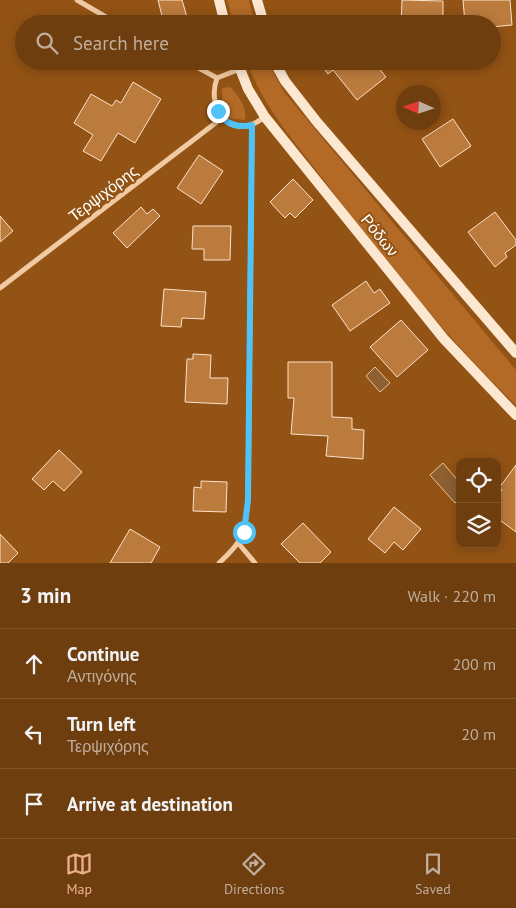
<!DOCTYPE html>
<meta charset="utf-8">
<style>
body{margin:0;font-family:"PT Sans",sans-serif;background:#76491d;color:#f1f3f6}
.controls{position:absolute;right:15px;bottom:15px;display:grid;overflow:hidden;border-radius:10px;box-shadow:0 2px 12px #0003}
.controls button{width:45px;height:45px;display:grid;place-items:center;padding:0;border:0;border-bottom:1px solid #80572f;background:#6e3e0f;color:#f1f3f6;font:25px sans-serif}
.compass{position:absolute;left:396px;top:85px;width:45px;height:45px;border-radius:50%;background:#6e3e0f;box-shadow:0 2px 12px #0003;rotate:273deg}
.stop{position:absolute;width:15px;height:15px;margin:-11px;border:4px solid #4fc3f7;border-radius:50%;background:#fff}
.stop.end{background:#4fc3f7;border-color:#fff;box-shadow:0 1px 5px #0008}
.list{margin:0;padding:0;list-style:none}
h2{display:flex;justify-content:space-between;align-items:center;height:65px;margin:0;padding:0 20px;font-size:21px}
h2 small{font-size:16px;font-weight:400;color:#bfae9e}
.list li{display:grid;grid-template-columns:32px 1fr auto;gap:15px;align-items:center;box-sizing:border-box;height:70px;padding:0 20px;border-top:1px solid #80572f}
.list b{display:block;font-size:19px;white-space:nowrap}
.list p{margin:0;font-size:16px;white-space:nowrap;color:#bfae9e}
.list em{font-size:16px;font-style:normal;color:#bfae9e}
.icon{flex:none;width:28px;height:28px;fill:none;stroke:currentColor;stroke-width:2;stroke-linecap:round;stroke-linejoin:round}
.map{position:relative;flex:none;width:516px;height:563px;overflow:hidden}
.search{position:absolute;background:#6e3e0f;box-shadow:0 2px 12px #0003;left:15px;right:15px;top:15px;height:55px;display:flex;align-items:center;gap:12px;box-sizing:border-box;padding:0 18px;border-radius:28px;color:#bfae9e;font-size:19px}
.sheet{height:275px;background:#6e3e0f}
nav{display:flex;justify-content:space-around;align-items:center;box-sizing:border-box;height:70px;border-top:1px solid #80572f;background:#6e3e0f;font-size:14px;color:#bfae9e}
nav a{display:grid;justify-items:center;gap:2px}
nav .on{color:#eead8d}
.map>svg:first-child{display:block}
.green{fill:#b26a26}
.water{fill:#8d5f31;stroke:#f4c295}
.building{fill:#bb7b3d;stroke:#fce2ca}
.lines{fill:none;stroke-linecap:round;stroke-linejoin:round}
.street{stroke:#f1c9a3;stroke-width:5}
.secondary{stroke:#fce7d1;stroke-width:10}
.route{stroke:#4fc3f7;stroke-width:6}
.labels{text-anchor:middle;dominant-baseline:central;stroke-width:4;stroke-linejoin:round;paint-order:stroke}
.street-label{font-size:16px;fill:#fff;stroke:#935314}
</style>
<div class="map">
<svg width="516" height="563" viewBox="0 0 516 563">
<rect width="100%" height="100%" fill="#935314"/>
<path class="green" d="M227,0h22l6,24h-21z
M247,61h20l17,31 232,278v35c-71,-68 -133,-147 -193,-226 -28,-37 -61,-73 -76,-118z
M230,87c9,9 17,20 15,33l-16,-2 -6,-10 -1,-20z"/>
<path class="water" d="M375,367l15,16 -10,9 -14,-16z
M443,463l17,20v15l-5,5 -25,-28z"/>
<path class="building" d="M158,0h24l7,24h-11l-2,-8 -13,4z
M402,0l41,1v23h-42z
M463,0h47l2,25 -20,2v-3h-27z
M318,61h55l13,16 -29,23 -24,-30 -5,4z
M133,82l28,17 -26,44 -17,-10 -17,28 -18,-10 10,-16 -19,-12 17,-29 21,12 4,-6 5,3z
M453,119l18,27 -31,21 -18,-28z
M199,155l24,16 -22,33 -24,-16z
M293,179l20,21 -18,18 -5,-5 -5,5 -15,-16z
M141,207l6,7 6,-5 7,7 -33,32 -14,-15z
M495,212l21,28v5l-11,8 2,4 -12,10 -27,-35z
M0,216l13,15 -13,11z
M193,226h38l-1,34h-26v-11h-12z
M366,281l8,12 6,-4 10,14 -40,28 -18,-26z
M164,289l42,3 -2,27 -22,-1 -1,9 -20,-1z
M401,320l27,30 -31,27 -27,-30z
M193,354l18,1 -1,23h18l-1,26 -42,-2 2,-43h6z
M288,362h44v55l20,1v11l12,1 -1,29 -37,-3 2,-20 -37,-2 3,-36h-6z
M59,450l23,22 -18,19 -11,-10 -9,9 -12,-11z
M516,465v67l-19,-14v-22l5,-6 -3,-2z
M201,481l26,1 -1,30 -33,-1 1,-24 7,1z
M394,507l27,22 -18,21 -9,-8 -9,11 -17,-14z
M303,523l28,29 -11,11h-20l-19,-19z
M130,529l30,18 -9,16h-41z
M0,534l18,19 -10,10h-8z"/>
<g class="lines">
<path class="street" d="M77,0l41,24
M186,61l31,17 23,-9
M217,78c-12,33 17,65 47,39
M0,288l222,-170
M239,544l16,19
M219,563c26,-24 25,-28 29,-63l4,-375"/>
<path class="secondary" d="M219,0l6,24
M257,0l7,24
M237,61l11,28 17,28 179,222 72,76
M274,61l11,20 32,41 199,231"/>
</g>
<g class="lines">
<path class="route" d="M218,111c7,13 19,17 34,14l-4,375 -4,32"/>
</g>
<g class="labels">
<g class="street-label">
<text transform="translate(103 193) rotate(-37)">Τερψιχόρης</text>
<text transform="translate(380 235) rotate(51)">Ρόδων</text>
</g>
</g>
</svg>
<div class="controls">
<button><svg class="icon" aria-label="locate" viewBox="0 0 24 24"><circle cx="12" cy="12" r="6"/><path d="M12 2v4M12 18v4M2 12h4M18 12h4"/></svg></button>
<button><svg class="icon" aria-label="layers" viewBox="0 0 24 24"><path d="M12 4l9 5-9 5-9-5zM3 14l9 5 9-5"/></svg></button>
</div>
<svg class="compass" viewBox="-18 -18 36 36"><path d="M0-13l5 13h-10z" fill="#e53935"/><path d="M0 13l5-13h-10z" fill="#bfae9e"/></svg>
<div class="stop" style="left:244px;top:532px"></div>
<div class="stop end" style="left:218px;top:111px"></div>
<div class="search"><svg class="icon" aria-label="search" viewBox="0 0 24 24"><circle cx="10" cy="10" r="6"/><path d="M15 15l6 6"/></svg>Search here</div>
</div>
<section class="sheet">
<h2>3 min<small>Walk · 220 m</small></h2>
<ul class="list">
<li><svg class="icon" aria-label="ahead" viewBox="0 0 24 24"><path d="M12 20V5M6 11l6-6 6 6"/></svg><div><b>Continue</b><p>Αντιγόνης</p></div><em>200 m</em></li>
<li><svg class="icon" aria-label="left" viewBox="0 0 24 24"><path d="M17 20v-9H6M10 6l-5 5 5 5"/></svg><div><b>Turn left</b><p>Τερψιχόρης</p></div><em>20 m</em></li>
<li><svg class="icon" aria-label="arrive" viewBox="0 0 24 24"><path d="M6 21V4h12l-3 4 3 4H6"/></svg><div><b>Arrive at destination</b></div></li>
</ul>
</section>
<nav>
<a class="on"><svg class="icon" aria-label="map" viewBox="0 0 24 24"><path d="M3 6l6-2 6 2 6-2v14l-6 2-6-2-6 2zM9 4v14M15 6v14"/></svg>Map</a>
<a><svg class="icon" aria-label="directions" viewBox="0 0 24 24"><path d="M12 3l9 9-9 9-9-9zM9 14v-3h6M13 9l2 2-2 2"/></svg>Directions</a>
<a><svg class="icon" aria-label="saved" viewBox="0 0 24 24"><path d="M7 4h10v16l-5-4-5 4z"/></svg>Saved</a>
</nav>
